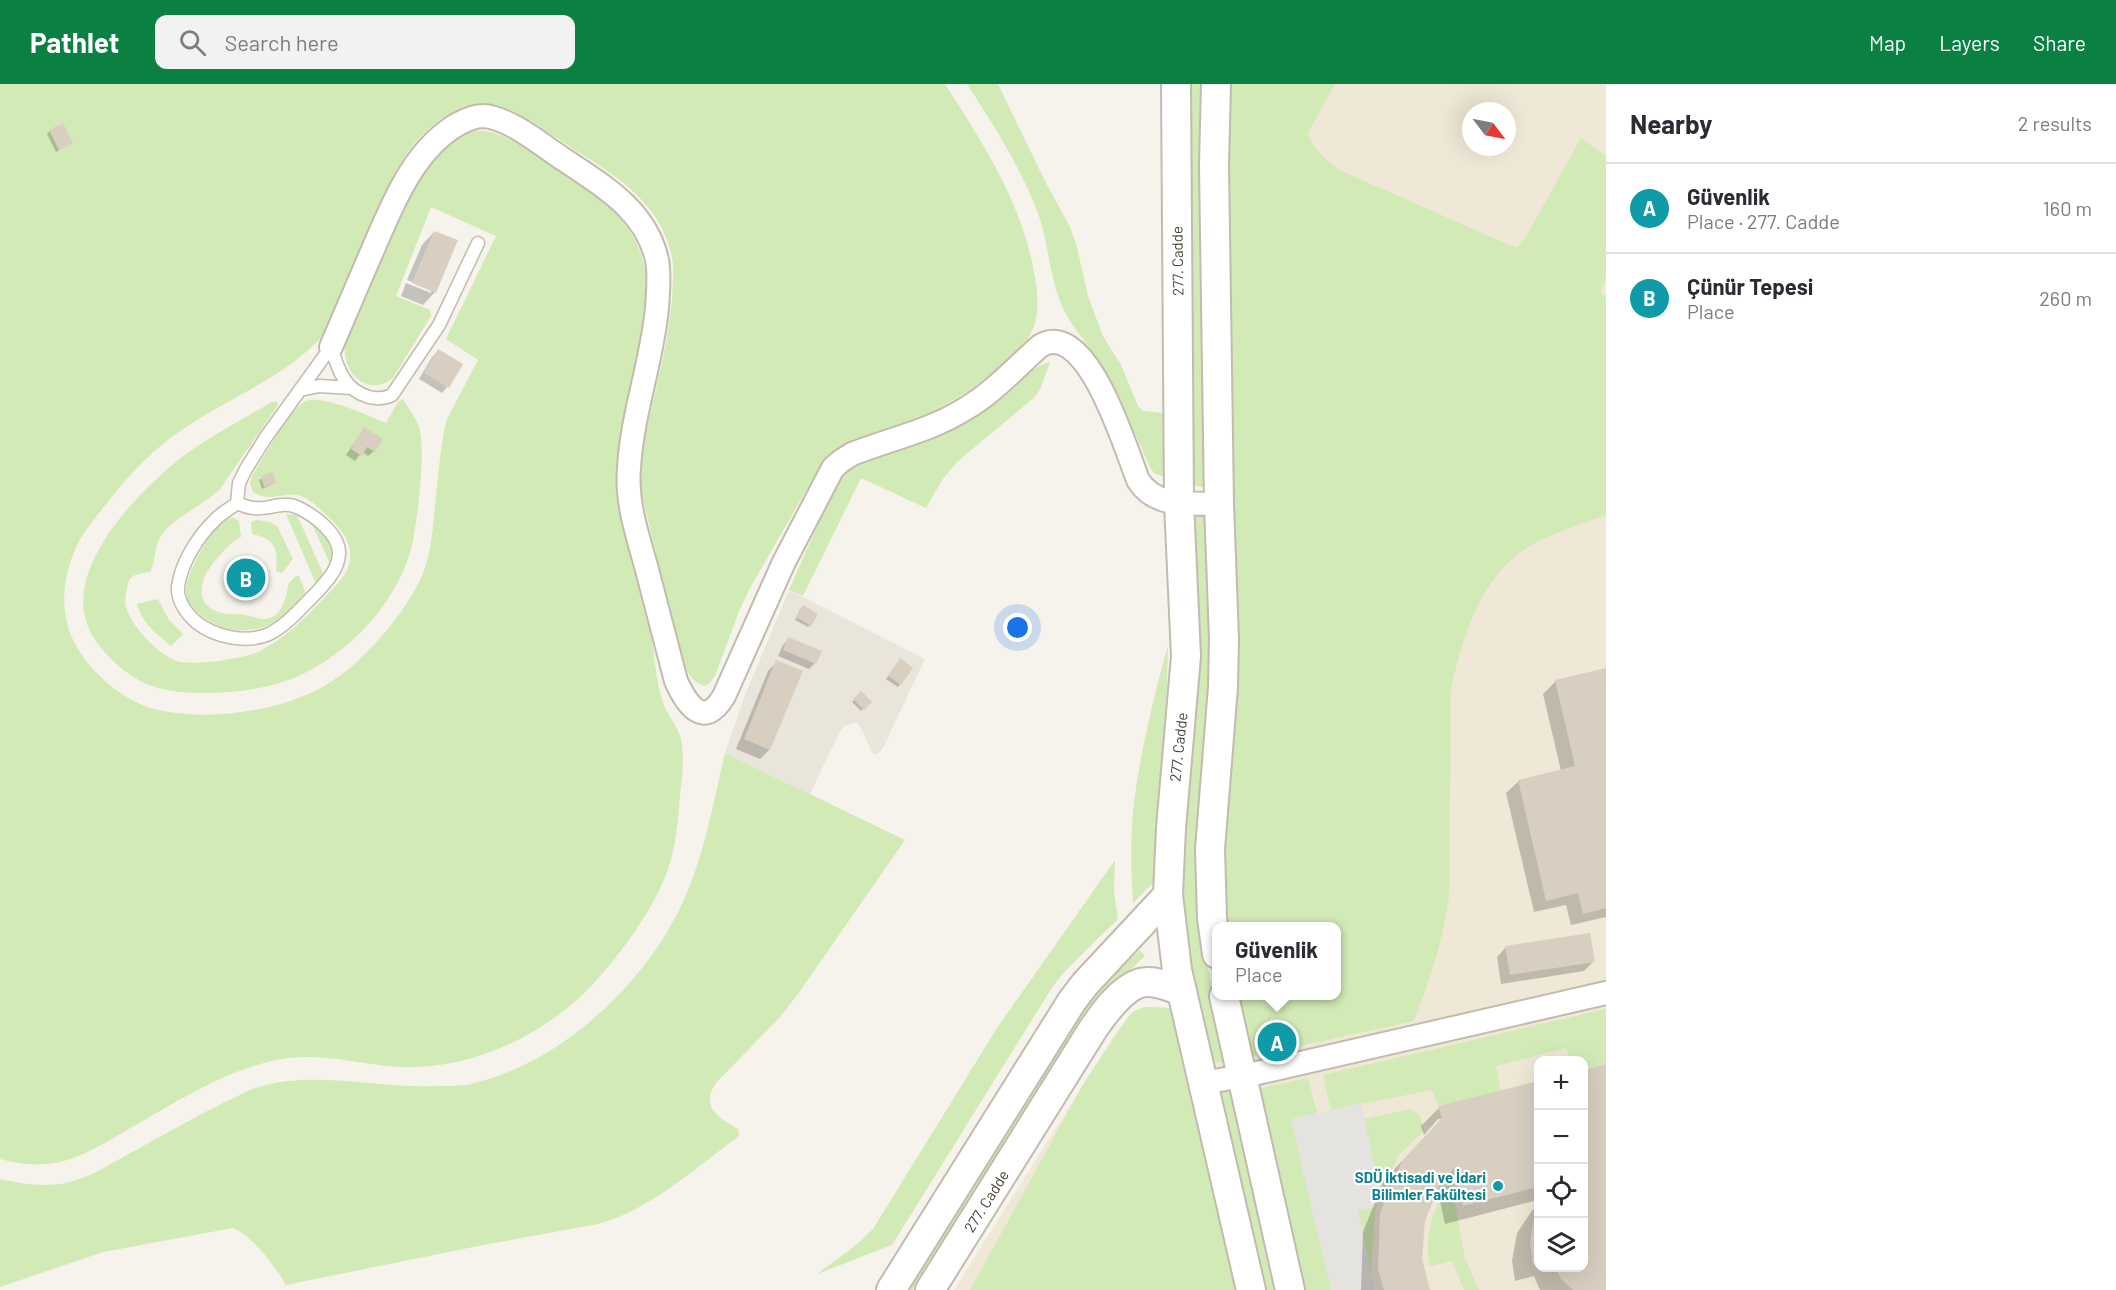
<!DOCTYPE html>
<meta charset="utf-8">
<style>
body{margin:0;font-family:Barlow,sans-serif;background:#f2f2f3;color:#2b2b33}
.controls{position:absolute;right:18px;bottom:18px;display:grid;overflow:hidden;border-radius:12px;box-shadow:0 6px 24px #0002}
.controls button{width:54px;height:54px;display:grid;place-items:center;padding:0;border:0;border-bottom:2px solid #e1e1e2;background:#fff;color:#2b2b33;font:30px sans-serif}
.compass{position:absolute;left:1462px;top:18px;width:54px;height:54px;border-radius:50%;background:#fff;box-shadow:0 6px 24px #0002;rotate:122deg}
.you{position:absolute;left:1018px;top:544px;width:21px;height:21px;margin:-15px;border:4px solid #fff;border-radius:50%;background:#1a73e8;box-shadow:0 0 0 9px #1a73e833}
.badge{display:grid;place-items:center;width:39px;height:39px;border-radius:50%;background:#0b8043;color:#fff;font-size:20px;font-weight:700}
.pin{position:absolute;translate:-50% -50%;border:3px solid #fff;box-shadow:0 2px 6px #0006}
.popup{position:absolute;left:1212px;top:838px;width:129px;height:78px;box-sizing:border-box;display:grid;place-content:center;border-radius:12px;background:#fff;filter:drop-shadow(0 2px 4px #0005);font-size:20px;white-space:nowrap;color:#7c7c81}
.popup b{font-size:22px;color:#2b2b33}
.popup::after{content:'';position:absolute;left:50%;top:100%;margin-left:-12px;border:12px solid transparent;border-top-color:#fff}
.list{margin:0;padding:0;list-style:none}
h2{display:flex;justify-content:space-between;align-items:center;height:78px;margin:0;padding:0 24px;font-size:26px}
h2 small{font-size:20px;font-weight:400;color:#7c7c81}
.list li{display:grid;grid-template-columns:39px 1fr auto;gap:18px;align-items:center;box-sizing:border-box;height:90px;padding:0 24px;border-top:2px solid #e1e1e2}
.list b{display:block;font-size:22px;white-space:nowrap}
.list p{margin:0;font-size:20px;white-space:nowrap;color:#7c7c81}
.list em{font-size:20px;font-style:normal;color:#7c7c81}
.icon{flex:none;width:33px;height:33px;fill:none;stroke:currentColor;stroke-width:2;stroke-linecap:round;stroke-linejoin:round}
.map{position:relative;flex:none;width:1606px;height:1206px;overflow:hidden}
header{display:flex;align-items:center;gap:36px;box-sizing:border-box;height:84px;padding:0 30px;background:#0b8043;color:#fff}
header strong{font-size:28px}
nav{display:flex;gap:33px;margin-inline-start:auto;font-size:21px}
.search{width:420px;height:54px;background:#f2f2f3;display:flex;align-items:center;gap:15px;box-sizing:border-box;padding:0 21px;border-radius:12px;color:#7c7c81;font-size:22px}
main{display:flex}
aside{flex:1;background:#fff}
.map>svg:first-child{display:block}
.residential{fill:#eae5da}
.education{fill:#efe8d6;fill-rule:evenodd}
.green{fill:#d2eab5}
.parking{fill:#e5e3e0}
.shadow{fill:#0003}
.building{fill:#d8cfc1}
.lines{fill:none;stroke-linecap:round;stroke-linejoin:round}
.service-casing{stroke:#c2bbae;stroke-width:15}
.minor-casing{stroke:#c2bbae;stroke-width:26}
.tertiary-casing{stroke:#c2bbae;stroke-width:32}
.service{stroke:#fff;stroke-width:12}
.minor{stroke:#fff;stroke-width:22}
.tertiary{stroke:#fff;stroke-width:28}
.culture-dot{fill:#0f9aa8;stroke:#fff;stroke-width:2}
.labels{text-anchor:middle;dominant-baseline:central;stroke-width:4.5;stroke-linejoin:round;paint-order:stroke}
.street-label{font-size:15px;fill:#4b4439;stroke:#fff}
.culture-label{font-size:15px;font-weight:bold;fill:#0d838f;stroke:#fff;text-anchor:end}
</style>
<header>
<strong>Pathlet</strong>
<div class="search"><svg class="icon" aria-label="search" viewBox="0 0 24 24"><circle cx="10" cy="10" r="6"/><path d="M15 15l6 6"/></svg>Search here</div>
<nav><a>Map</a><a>Layers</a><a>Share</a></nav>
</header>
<main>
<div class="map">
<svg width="1606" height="1206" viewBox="0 0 1606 1206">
<rect width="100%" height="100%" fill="#f6f3ec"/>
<path class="residential" d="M789,506l136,69 -43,91 -5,4h-4l-13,-28 -4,-4 -11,4 -6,7 -29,61 -85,-41 20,-58z"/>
<path class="education" d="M1225,0h381v1206h-652l161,-256 14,-18 7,-6 20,-3 30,2 151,-13v-70zM1471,27h36v36h-36zM1538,976h46v208h-46z"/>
<path class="green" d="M0,0h945c40,63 77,118 90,193 3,18 5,41 -5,58 -4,8 -12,14 -18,21 -28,27 -59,46 -94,63 -39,18 -71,15 -100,51l-68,118 -11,23 -24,65 -5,7 -6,3c-15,-4 -21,-23 -26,-37l-37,-159c-3,-26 4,-51 9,-76 9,-38 19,-77 22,-116 1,-14 2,-28 0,-41 -10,-51 -53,-80 -94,-105 -22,-14 -59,-42 -83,-47 -30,-7 -64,18 -82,40 -17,21 -27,48 -38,73 -17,39 -33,78 -51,116 -30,35 -73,54 -112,77 -47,27 -72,50 -106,93 -10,13 -21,26 -29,41 -15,33 -19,70 0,102 16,28 46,53 77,62 51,13 127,3 172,-24 36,-21 79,-71 96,-109 8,-20 10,-39 12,-60 3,-28 5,-57 10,-85l3,-12 31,-59 -32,-21 50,-103 -65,-29 -35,89 34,14 1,6 -38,62c-21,18 -47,0 -48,-25 -1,-6 2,-13 4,-19 19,-45 71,-195 123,-203 29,-5 69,28 93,42 37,23 73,52 80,98 8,47 -14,109 -22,157 -2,18 0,38 0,56 0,13 0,26 1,38 4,32 17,68 25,100 6,27 5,58 15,83 5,12 14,22 17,34 4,18 1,39 -1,56 -2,25 -4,51 -12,74 -14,43 -63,108 -98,137 -50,41 -116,67 -182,60 -36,-4 -76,-14 -112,-6 -52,11 -98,41 -144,67 -24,14 -48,30 -76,36 -20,3 -37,1 -56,-4z
M967,0h31l48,99 24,44 6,16 12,53 15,40 18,29 17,41 5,5 20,2 1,64 -10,-4 -4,-6c-18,-39 -34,-80 -58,-115 -8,-13 -19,-24 -26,-38 -17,-31 -16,-68 -28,-101 -17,-45 -45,-89 -71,-129z
M1191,0h12l2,399 -3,4 -7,-1 -3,-3z
M1225,0h110l-27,49c4,17 22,30 36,39l172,76 7,-6 58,-104 25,18v123l-4,7 -1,7 5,4v218c-23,9 -52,17 -73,29 -52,30 -68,88 -82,143l-2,210c-6,44 -19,83 -35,124l-129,28 -3,-17 -13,2 3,18 -22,5 -14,-61h101v-70h-112l-3,-30z
M1050,278l-9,25 -6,10 -78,65 -15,18 -16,28 -65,-30 -58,118 -14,-6 47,-107 8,-11 9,-6c39,-16 84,-25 119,-48 18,-13 59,-53 78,-56z
M403,315c5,9 13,19 16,28 7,22 -1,84 -5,108 -10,65 -74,132 -138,149 -20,6 -41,8 -63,9 -19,0 -40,0 -58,-6 -23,-7 -42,-24 -57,-43 -47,-61 30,-141 74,-179 30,-25 66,-43 100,-63h5l1,3 -58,84c-16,16 -49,30 -59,47 -7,11 -5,25 -11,36 -6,1 -13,1 -18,5 -4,3 -4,7 -5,12 -1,5 -3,12 -1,18 7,21 28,43 48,53 15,7 73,-1 88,-10 30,-16 52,-41 75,-66 26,-27 10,-52 -14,-72 -6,-6 -14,-13 -22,-16 -17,-6 -29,8 -48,-4l-3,-8 2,-8c10,-16 38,-68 54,-75 17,-7 63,15 80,22l12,-21z
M286,430l11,1 27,60 -8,9z
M1203,431l3,1 7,120 -11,286 5,42 20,95 -3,3 -10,1 -24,-93 -8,-79 3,-83 14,-141 1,-34 -6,-112 3,-5z
M232,433l7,4 2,16c-12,6 -19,16 -27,25 -15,18 -21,44 8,51 6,2 13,1 19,1 8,1 15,5 23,5 17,0 23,-21 24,-35l8,-8h3l6,15c-1,8 -7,13 -13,18 -25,24 -59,29 -87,9 -8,-5 -15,-11 -18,-20 -4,-14 6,-32 12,-44 7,-13 18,-32 33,-37z
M257,436l13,2 7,4 16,33 -11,14 -6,-2c2,-22 0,-32 -24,-37l-1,-12z
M312,440c14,12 25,23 19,42z
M158,515l11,21 14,14 -12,12c-13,-11 -30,-24 -34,-42z
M1168,561l-1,43 -14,195 -20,20c-2,-33 -3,-68 1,-101 7,-53 20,-106 34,-157z
M725,669l180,87 -107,154 -18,23 -64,66c-16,24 2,34 22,46l1,7c-41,30 -92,76 -141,88l-130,24 -182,37c-13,-21 -30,-46 -53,-57l-130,24 -103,35v-108c23,5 46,9 70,3 20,-5 37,-16 55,-26 33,-18 66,-37 100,-54 10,-4 19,-10 30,-14 58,-19 122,1 182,-2 9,0 20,0 29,-1 95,-19 187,-107 222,-195 18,-44 26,-91 37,-137z
M1115,776l-1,30 4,29 -52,51 -13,16 -161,259 -75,29 39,-29 17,-16 124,-201z
M1140,866l5,6 -52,49 -13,17 -167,268 -8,-2 182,-287z
M1145,923l25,1 65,282h-265l114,-207 45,-67 7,-6z
M1606,925v55l-22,6v-10h-14l-4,-12 -70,18 5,25 -63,15 -6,-16 -101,20 -8,-35z
M1308,994l9,35 -26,6 40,171h-28l-46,-201z
M1217,1004h16l45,202h-14z
M1411,1025l9,6 4,15 -26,26 -17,40 -17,-77z
M1451,1098l14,76 14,32h-15l-12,-29 -22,5c-7,-27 4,-62 21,-84z
M1377,1122l-2,7 -4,60 -13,-62z"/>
<path class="parking" d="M1361,1019l20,93 -4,10 -19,5 17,79h-44l-40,-171z"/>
<path class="shadow" d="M50,47l21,12 -15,9 -9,-18z
M434,148l1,60 -12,13 -22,-9 5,-13 25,10v-4l-24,-9 15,-35z
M438,267l9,36 -5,6 -23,-14 13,-22z
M364,345l10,22 -6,5 -6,-4 -7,9 -9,-6z
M272,390l3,9 -13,6 -3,-9z
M800,525l10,16 -2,2 -13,-7z
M789,555l26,24 -6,6 -31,-13 5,-11z
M777,578l-8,88 -9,9 -24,-10 32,-78z
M897,579l14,5 -13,19 -12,-8z
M1606,585v248l-35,8 -5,-20 -32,7 -28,-119 13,-12 42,-10 -18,-77 13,-13z
M861,609l9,9 -9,9 -9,-9z
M1506,863l87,15 -9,9 -83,13 -4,-27z
M1273,955l6,6 -7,4 -1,-8z
M1606,982v224h-66l-6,-14 -19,5 -3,-20 5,-28 14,-21 7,-8v64h46v-196z
M1538,999v117l-93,24 -8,-36 -14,33 -3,38 8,31h-67l2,-58 21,-52 58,-61h-4l-14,16 -3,-9 18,-18z"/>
<path class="building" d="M63,39l10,20 -14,7 -10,-20z
M434,147l24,9 -22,53 -24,-10z
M438,265l25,15 -14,24 -25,-15z
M364,343l19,12 -8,13 -8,-5 -5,9 -11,-7z
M273,388l3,11 -12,4 -3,-11z
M803,521l15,9 -7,12 -15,-9z
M788,553l34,14 -6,13 -33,-14z
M900,574l13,10 -12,17 -13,-9z
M776,576l27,11 -33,79 -26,-11z
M1606,584v240l-23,6 -5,-21 -32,8 -28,-121 57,-14 -20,-86z
M861,607l11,11 -8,8 -11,-11z
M1590,849l5,29 -85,13 -5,-29z
M1279,952l2,10 -6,1 -2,-10z
M1606,980v226h-33l-12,-11 -5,-11h28v-198z
M1538,997v106l-75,19 -9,-38 -15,18 -14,35 -3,38 8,31h-46l-6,-21 2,-56 22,-52 40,-43 -4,-12z
M1538,1124v54l-5,2 -3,-22 5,-29z"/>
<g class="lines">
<defs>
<path id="service" d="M331,263c7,22 13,43 38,50 8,2 15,2 23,-2l47,-70 39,-82
M300,306l19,-4 33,2
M237,419c5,2 11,5 17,5 16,2 29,-8 45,0 16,8 40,26 40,45 0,16 -13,29 -22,39 -14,14 -30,33 -48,42 -23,10 -54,3 -73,-12 -10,-9 -19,-22 -18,-35 3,-24 20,-51 37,-67 6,-7 15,-11 22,-17z
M237,419l2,-20 7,-14 20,-32 65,-90"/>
<path id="minor" d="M331,263c12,-28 24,-56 36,-84 22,-49 43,-113 93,-140 8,-4 15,-7 23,-7 26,1 61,31 83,45 39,26 80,50 91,99 3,16 1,32 0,48 -5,54 -25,106 -28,160 -3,33 8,66 17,98 10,38 20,77 30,115 11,24 28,49 48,15l60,-134 49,-94 8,-7 11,-7c38,-15 78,-23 113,-45 28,-16 51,-42 75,-63 47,-29 86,104 98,134 17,28 51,23 81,24
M1203,999l50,-9 353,-81"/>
<path id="tertiary" d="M1176,0l3,419 7,153 -15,172 -3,67 9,75 74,320
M1216,0l-2,81 5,339 5,135 -1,48 -13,162 2,69 5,36
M1224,912l66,294
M891,1206l181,-289 13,-17 83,-89
M930,1206l163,-261c11,-16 28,-40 47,-46 14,-4 29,4 42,8"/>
</defs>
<use href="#service" class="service-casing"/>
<use href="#minor" class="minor-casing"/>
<use href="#tertiary" class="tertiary-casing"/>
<use href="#service" class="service"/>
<use href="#minor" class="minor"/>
<use href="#tertiary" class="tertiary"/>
</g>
<circle class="culture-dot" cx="1498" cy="1102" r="6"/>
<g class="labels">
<g class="street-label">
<text transform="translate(1177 177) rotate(-91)">277. Cadde</text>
<text transform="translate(1178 663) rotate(-84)">277. Cadde</text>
<text transform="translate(986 1117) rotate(-58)">277. Cadde</text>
</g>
<g class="culture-label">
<text x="1486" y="1093">SDÜ İktisadi ve İdari<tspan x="1486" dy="17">Bilimler Fakültesi</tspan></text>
</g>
</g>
</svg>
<div class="controls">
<button>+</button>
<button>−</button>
<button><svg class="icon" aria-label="locate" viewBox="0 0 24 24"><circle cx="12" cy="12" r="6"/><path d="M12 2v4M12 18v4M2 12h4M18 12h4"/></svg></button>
<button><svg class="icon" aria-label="layers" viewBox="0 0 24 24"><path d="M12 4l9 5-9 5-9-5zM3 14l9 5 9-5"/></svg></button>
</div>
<svg class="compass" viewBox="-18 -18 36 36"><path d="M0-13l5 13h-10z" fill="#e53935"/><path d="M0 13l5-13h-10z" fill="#7c7c81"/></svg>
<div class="you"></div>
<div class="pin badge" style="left:1277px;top:958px;background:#0f9aa8">A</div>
<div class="popup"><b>Güvenlik</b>Place</div>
<div class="pin badge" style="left:246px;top:494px;background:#0f9aa8">B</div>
</div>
<aside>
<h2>Nearby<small>2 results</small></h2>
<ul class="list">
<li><span class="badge" style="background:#0f9aa8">A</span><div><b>Güvenlik</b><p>Place · 277. Cadde</p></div><em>160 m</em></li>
<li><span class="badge" style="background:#0f9aa8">B</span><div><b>Çünür Tepesi</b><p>Place</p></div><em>260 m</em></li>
</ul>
</aside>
</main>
